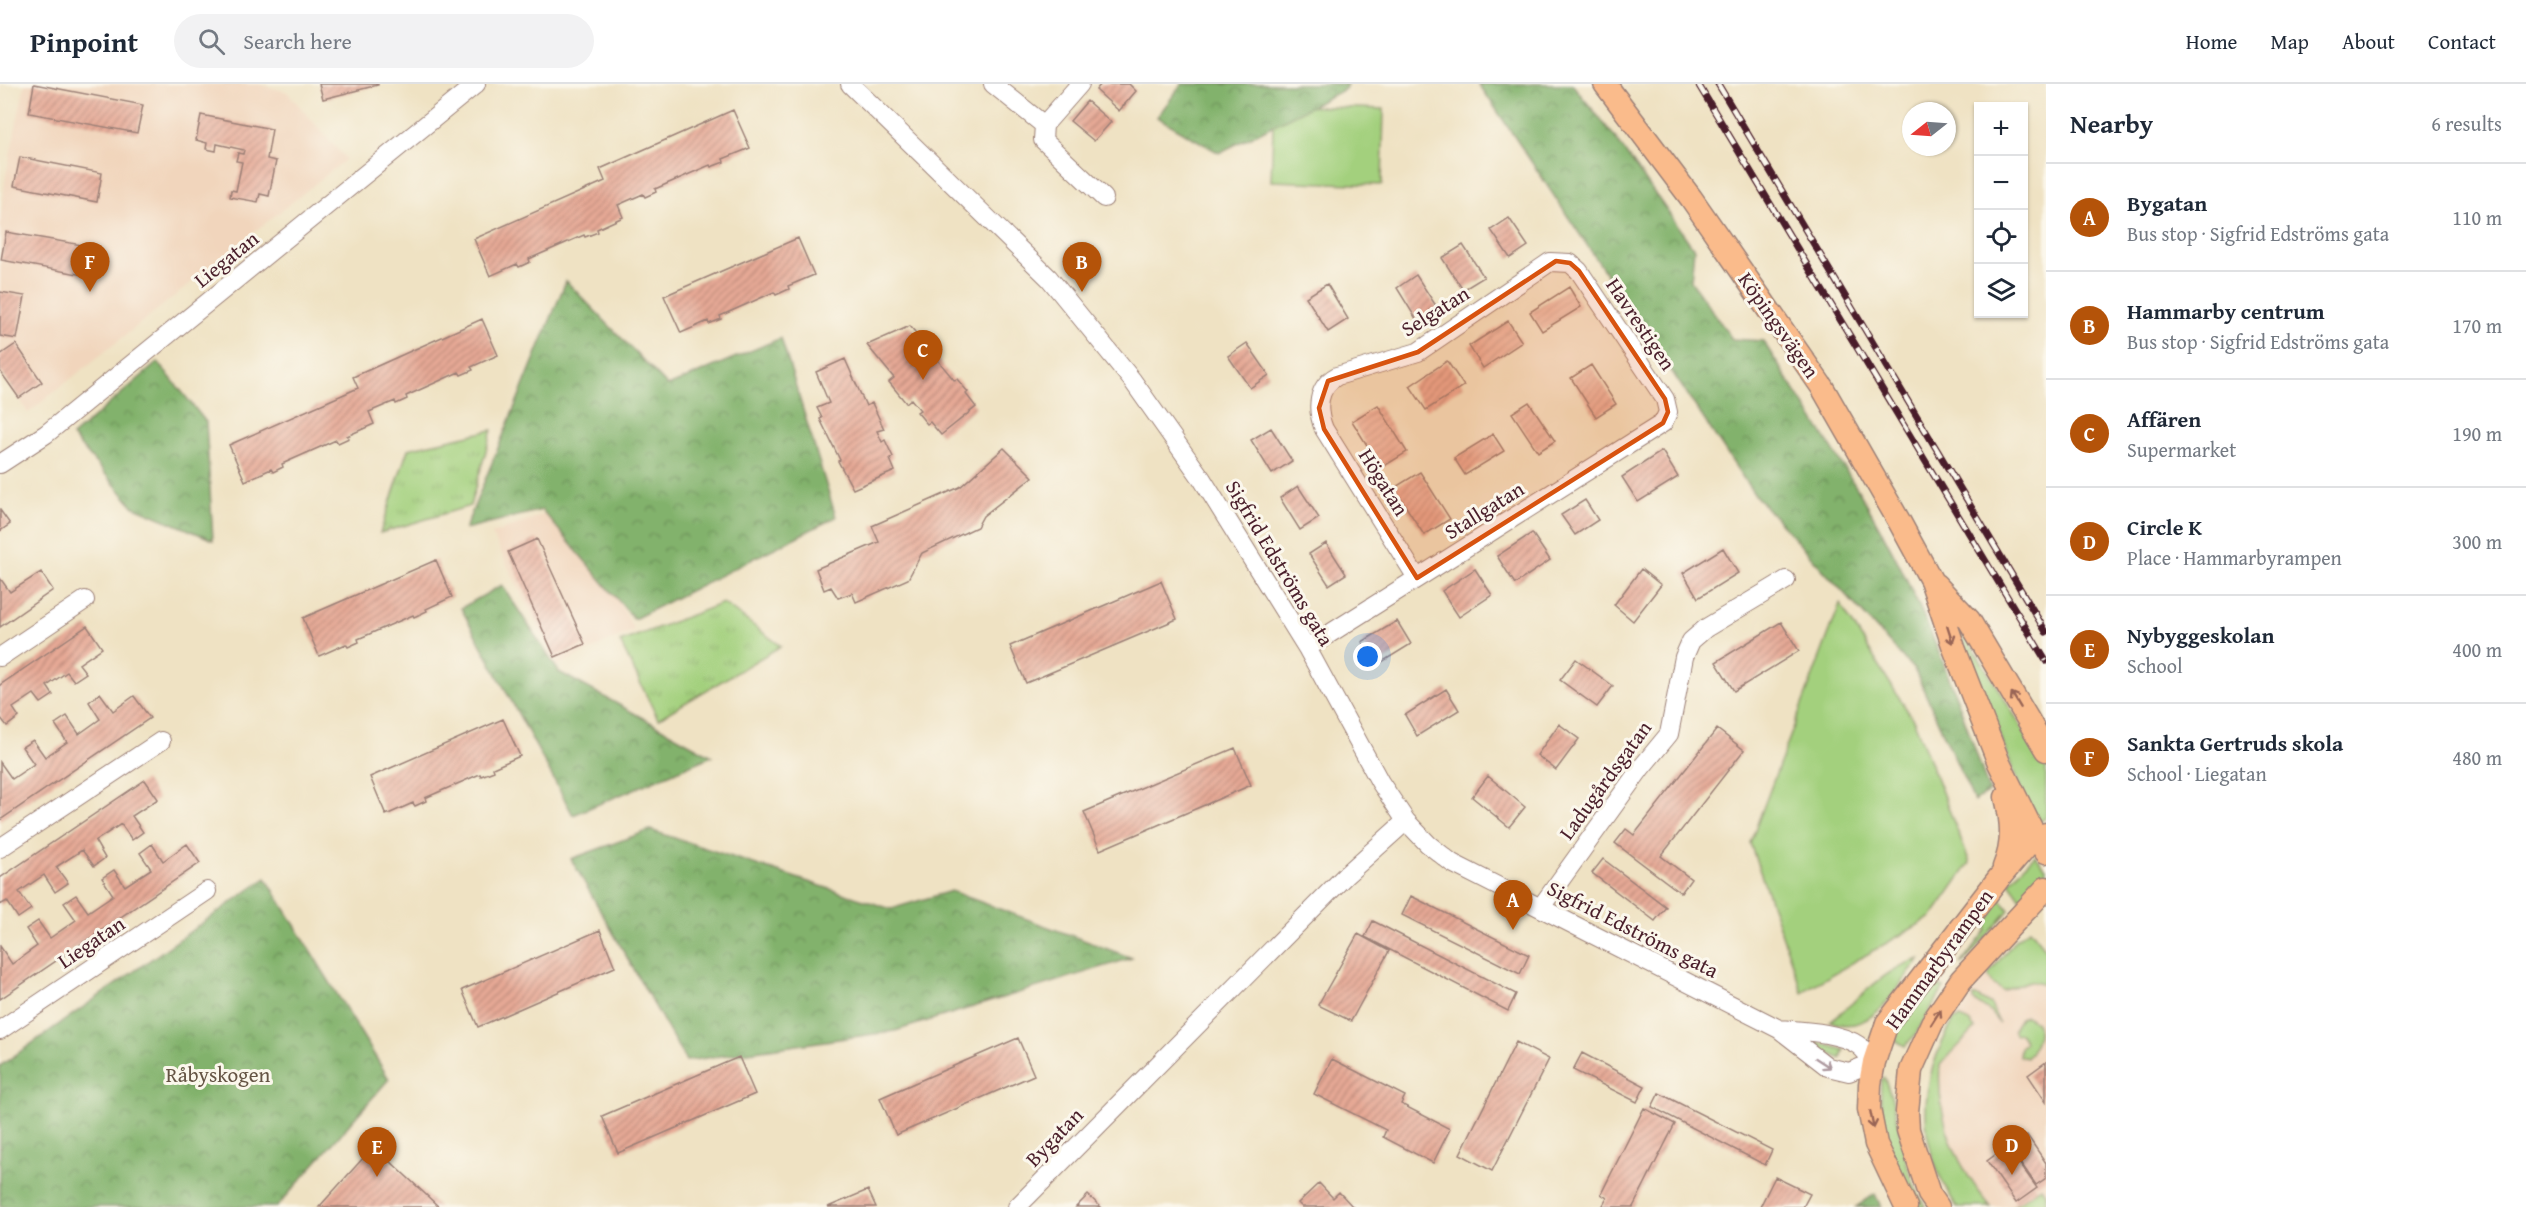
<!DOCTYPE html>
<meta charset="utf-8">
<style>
body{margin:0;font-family:"Gentium Book Plus",serif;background:#f2f2f3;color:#1f2937}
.controls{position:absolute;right:18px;top:18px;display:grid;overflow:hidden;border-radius:0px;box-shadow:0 2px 4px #0004}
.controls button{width:54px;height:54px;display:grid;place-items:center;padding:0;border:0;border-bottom:2px solid #e0e1e3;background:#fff;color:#1f2937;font:30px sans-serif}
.compass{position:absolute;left:1902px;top:18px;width:54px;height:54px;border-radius:50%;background:#fff;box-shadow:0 2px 4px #0004;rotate:253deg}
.you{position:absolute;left:1368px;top:573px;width:21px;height:21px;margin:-15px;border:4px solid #fff;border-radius:50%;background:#1a73e8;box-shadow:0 0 0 9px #1a73e833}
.badge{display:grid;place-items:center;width:39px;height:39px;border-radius:50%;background:#b45309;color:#fff;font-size:20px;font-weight:700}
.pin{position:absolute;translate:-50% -50px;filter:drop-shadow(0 2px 3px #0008)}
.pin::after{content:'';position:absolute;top:32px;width:21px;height:18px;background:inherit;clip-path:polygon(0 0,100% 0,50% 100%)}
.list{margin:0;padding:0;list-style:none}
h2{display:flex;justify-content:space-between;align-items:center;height:78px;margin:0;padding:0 24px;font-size:26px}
h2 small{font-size:20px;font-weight:400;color:#747a83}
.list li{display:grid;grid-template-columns:39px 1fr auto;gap:18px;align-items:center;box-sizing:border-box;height:108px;padding:0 24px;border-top:2px solid #e0e1e3}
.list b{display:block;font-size:22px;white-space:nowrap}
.list p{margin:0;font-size:20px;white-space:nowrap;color:#747a83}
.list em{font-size:20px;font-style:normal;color:#747a83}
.icon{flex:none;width:33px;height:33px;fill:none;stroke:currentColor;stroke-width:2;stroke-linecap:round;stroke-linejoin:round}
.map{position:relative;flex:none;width:2046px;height:1123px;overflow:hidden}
header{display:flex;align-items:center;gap:36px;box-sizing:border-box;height:84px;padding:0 30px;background:#fff;border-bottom:2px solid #e0e1e3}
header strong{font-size:28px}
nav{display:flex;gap:33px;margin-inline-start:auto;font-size:21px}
.search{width:420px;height:54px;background:#f2f2f3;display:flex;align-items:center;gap:15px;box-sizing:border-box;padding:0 21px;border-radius:33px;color:#747a83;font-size:22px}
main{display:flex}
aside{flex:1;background:#fff}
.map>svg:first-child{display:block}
.built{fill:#f1d5bc}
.grass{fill:#a3d07d;stroke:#767854;stroke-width:1.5}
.forest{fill:url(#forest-crowns);stroke:#66684c;stroke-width:1.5}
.park{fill:url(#park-tufts);stroke:#767854;stroke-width:1.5}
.building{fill:url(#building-hatch)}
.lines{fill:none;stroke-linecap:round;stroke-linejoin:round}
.minor-casing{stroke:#9c8077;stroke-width:20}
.major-casing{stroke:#9c8077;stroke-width:25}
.minor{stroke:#fff;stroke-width:18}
.major{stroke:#fabb8b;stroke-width:22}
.rail-casing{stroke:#4a1f2b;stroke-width:7}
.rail{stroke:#fbf7ec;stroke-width:4.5;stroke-dasharray:14;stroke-linecap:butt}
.oneway{stroke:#996556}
.oneway2{stroke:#ae9aa0}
.marked{fill:#d8530f;fill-opacity:0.2;stroke:#d8530f;stroke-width:4.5;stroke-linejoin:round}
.labels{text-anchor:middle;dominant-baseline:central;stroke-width:6;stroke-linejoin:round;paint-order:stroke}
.street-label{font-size:21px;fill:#4a1f2b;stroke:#fbf7ec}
.park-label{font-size:21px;fill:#655444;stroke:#fbf7ec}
</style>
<header>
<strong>Pinpoint</strong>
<div class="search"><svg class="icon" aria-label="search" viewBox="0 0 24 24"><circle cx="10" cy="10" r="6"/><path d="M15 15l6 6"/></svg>Search here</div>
<nav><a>Home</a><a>Map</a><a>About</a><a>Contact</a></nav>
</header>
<main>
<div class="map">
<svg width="2046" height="1123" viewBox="0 0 2046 1123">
<defs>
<pattern id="forest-crowns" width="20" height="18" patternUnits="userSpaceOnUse" patternTransform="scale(1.5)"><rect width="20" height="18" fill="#82b26c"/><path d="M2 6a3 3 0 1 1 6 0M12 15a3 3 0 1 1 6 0" fill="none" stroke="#6c9059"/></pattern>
<pattern id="park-tufts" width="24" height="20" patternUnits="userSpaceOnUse" patternTransform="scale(1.5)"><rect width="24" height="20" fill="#a3d07d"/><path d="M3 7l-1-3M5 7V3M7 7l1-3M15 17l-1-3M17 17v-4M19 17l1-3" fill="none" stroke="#8eb26c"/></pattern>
<pattern id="building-hatch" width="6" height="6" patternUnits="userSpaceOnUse" patternTransform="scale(1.5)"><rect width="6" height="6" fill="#e6a995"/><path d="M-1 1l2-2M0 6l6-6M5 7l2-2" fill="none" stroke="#bc897a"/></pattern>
</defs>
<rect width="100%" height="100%" fill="#fbf7ec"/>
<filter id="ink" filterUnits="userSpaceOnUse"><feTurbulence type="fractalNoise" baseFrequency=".0167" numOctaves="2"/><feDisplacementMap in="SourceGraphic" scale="12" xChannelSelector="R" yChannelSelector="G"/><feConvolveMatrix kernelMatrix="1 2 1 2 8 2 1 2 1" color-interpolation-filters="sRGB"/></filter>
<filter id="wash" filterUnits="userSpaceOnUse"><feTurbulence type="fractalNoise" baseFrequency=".008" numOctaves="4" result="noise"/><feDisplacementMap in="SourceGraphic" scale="24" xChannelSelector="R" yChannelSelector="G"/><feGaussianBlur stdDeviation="1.35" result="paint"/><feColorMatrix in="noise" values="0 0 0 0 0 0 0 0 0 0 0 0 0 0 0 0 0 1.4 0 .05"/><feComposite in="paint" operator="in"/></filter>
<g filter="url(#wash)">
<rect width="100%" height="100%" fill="#efe2c3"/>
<path class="built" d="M25,0h233l29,8 59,67 -318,254 -28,-48v-145l6,-45z
M567,422l67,124 -77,36 -65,-132z
M2030,845l16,20v258h-89l-15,-23 -13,-37 -2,-26 1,-33 6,-30 20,-38 41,-57 20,-23z"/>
<path class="grass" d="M1274,21l110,4 -2,76 -111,-4z
M1840,520l74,117 56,142 -38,54 -130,75 -52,-149z
M1954,533l92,150v51l-10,5 -10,-20z
M2035,771l11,13v9l-25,22 -12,-17z
M1999,812l10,14 -47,55 -1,-1 25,-33 5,-23z
M2030,845l16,20v36l-17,-4 -26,10 -10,-7 -5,-9 27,-35z
M1920,875c-22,26 -49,81 -90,62 30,-21 53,-53 90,-62z
M1935,901l9,3 -29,47 -10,11 -12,-7c10,-18 24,-45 42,-54z
M1973,912h3l15,9 8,18 -9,-11 -17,-12z
M2026,932c20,8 12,27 0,42l-7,-2 1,-8 5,-6 -5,-9 -5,1 -2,-5 7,-11z
M1960,934l9,4 6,7 -35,36c-4,54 16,101 51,142h-34c-41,-62 -41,-123 -3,-187z
M1809,956l35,10 -3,9 -34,-16 -1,-2z
M1884,994c19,41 16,91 42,129h-10c-21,-47 -38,-74 -35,-128z
M2041,1103l5,7v13h-34z"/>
<path class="forest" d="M1182,0h165l-2,5 -126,64 -62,-36z
M1479,0h93l42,52 80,113 -3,32 41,58 31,2c35,55 72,110 105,166 52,88 90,187 121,285l-15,9 -59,-130 -161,-177z
M566,197l102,105 113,-48 55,179 -202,102 -92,-109 -77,19z
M158,278l48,60 7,118 -79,-33 -62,-71z
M502,501l57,87 153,84 -139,59 -112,-207z
M650,746l241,79 60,-18 181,67 -237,73 -209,30 -115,-202z
M266,794l123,201 -112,128h-277v-141z
M1875,1110l6,13h-25z"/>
<path class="park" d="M492,346l-22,76 -90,27 28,-84z
M723,519l58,43 -123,73 -38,-77z"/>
<g id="blocks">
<path class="building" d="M34,0l109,21 -6,28 -108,-20z
M319,0h59v1l-55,14z
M1101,0h28l7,7 -17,20 -23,-21z
M1087,17l24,21 -17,19 -24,-20z
M733,26l17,38 -27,11 1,3 -13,5 -1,-2 -55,24 1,3 -11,5 -2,-3 -25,11 5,12 -26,12 1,3 -13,5 -1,-2 -55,24 1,3 -11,5 -2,-3 -27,12 -16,-37 131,-58 -5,-12z
M201,31l71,14 -5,30 9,2 -7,35 -9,-2 -2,8 -28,-5 1,-7 5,1 6,-29 -6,-1 2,-8 5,1 1,-4 -27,-6 -1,7 -10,-2 1,-6 -11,-3z
M20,73l82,16 -5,29 -83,-16z
M1509,134l19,28 -18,12 -19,-28z
M6,148l82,14 -5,29 -82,-15z
M798,154l16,37 -26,11 1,3 -13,6 -2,-3 -54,24 1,3 -12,5 -1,-3 -27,12 -17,-37z
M1463,161l21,32 -21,13 -21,-32z
M1416,191l22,34 -20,13 -21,-34z
M1327,200l21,35 -20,13 -22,-35z
M1569,203l12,20 -39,24 -12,-19z
M0,208l25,4 -8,43 -17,-3z
M482,235l16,36 -27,12 2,3 -12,5 -2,-3 -53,24 1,3 -11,5 -1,-3 -26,11 5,12 -27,12 2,2 -11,5 -2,-3 -54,24 1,3 -10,5 -2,-3 -26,12 -16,-36 129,-57 -5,-11z
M1508,237l14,21 -39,26 -14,-22z
M910,242l15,18 2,-2 12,14 -3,2 18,22 3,-1 11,13 -2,2 10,13 -35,28 -11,-13 -3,2 -10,-12 3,-2 -9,-11 -5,4 -17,-21 5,-4 -27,-33z
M1247,259l22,32 -19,13 -22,-32z
M16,260l26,38 -23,16 -19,-27v-16z
M845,275l21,47 6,-3 12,26 -7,2 5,11 3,-2 8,17 -3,2 5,12 -42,18 -15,-28 2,-1 -20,-41 2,-1 -5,-10 12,-5 -13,-31z
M1447,277l17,25 -38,24 -16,-24z
M1591,281l25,39 -20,13 -25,-39z
M1529,318l26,39 -17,11 -26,-39z
M1378,321l29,47 -26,16 -29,-47z
M1271,344l21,33 -20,13 -21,-34z
M1493,350l11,17 -39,24 -11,-17z
M1004,364l29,29 -50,39 -6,11 -55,26 -14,26 -52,23 -4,-9 -14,5 -7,-11 -7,3 -8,-21 63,-27 -7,-16 88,-39z
M1662,367l16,26 -40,25 -16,-25z
M1420,388l30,47 -26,16 -30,-47z
M1298,402l21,32 -19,12 -20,-32z
M1585,416l13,20 -23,15 -14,-20z
M0,426l10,14 -10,7z
M1532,449l18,27 -35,24 -18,-28z
M537,455l48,105 -30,13 -47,-105z
M1326,459l20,31 -17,11 -20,-31z
M1723,464l15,25 -40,25 -15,-25z
M436,476l16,37 -26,12 1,2 -13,6 -1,-2 -55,24 1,3 -11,5 -2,-3 -27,12 -16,-38z
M1475,485l17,26 -33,22 -17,-26z
M1641,485l20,16 -28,36 -19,-16z
M41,488l12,18 -53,37v-49l10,14z
M1161,497l16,38 -151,64 -16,-37z
M1397,537l14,23 -34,21 -15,-23z
M1781,538l18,29 -65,40 -18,-29z
M87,542l15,22 -23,16 7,9 -12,8 -7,-9 -20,14 6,9 -12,8 -7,-9 -21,14 6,9 -12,9 -7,-9v-32z
M1576,575l37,27 -16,21 -37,-27z
M1446,605l13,21 -42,26 -12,-21z
M100,609l13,18 21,-15 16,22 -150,102v-58l12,17 22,-15 -12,-17 11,-7 12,17 22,-15 -12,-18 12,-8 12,18 21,-15 -11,-17z
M503,635l17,37 -27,12 1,3 -13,5 -1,-2 -55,24 1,3 -11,5 -2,-3 -27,12 -16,-38z
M1559,640l20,15 -23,31 -19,-15z
M1717,645l27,21 -83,106 30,23 -10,14 -66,-50 11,-14 8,6z
M1235,664l16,37 -151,65 -16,-38z
M1488,692l37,31 -16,20 -37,-30z
M145,696l13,19 -26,17 11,16 -11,8 -11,-16 -26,17 10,17 -11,8 -12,-16 -26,17 12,16 -13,9 -11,-17 -25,17 12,17 -13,9 -11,-17 -7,4v-27z
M152,760l11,17 24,-17 13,19 -200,136v-53l12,18 25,-18 -11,-17 12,-8 12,17 26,-18 -12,-17 12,-8 12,17 25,-17 -11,-17 12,-8 11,16 26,-17 -11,-16z
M1603,775l63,48 -11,14 -63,-48z
M1411,812l118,59 -9,19 -118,-59z
M1373,837l143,73 -8,17 -143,-74z
M600,846l15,37 -137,60 -16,-37z
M1358,850l31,17 -38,70 -33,-16z
M1018,954l16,37 -138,60 -16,-37z
M1516,958l33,17 -57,112 -32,-17z
M1582,969l63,33 -8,16 -64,-32z
M739,973l16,37 -137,59 -16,-37z
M1332,975l73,37 -4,8 49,25 -17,34 -50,-26 3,-7 -72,-36z
M2046,978v40l-18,-27z
M1659,1009l113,57 -7,15 -113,-58z
M1644,1024l31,16 -42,83h-31l5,-9 -6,-4z
M2027,1051l19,28v15l-10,7 -26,-38z
M374,1062l65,61h-120z
M2007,1062l30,42 -21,15 -29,-42z
M1775,1093l35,17 -7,13h-43z
M1319,1099l14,15 6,-6 14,15h-51l-4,-4z
M868,1106l8,17h-48z
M1088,1111l13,12h-25z"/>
</g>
</g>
<g filter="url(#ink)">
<use href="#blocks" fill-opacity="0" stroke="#9c8077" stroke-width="1.5"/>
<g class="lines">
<defs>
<path id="minor" d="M850,0l199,194 83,102 70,99 105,169 73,134 26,39 22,23 24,19 327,166 49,38 21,5 25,-10c-5,-5 -10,-13 -16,-17 -19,-13 -56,-14 -79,-16
M993,0l51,41
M1044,41l-1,15 61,58
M1044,41l36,-41
M0,380l46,-30 430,-350
M1307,564l356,-225 5,-11 -3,-13 -86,-128 -9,-8 -20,-1 -132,90 -81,24c-20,11 -21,33 -13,53l93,149
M0,573l85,-57
M0,764l161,-107
M1541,823l100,-139 28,-34 15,-77 7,-16 15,-13 80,-48
M0,946l207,-139
M1017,1123l329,-332 60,-54"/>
<path id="major" d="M1605,0l86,114 131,189 77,134 32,59 23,68 45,115 36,73 11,16
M1936,501l33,35 77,130
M2004,783c10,-24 8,-45 2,-70
M1906,1123l-30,-63 -7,-35 1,-25 4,-22 13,-39 112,-145 36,-42 11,-2
M1938,1123l-9,-13 -21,-64 -1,-18 4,-42 21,-47 29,-43 85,-92"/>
</defs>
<use href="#minor" class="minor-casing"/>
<use href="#major" class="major-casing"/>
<use href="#minor" class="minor"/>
<use href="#major" class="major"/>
<defs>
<path id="rail" d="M1698,0l348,577
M1718,0l328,548"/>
</defs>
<use href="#rail" class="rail-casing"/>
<use href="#rail" class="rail"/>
</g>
<defs><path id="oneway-shaft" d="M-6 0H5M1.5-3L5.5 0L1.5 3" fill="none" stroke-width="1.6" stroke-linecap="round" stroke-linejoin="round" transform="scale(1.5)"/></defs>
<g class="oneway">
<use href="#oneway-shaft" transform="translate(1950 551) rotate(72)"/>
<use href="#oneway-shaft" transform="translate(2016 616) rotate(-121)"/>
<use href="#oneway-shaft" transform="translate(1936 933) rotate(-57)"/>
<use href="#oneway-shaft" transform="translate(1872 1036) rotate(79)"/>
</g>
<use class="oneway2" href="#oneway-shaft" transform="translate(1823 979) rotate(33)"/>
</g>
<path class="marked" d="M1556,177l14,2 9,8 86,128 3,13 -5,11 -246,155 -93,-149 -5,-21 9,-27 90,-29z"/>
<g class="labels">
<g class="street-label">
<text transform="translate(226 175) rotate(-39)">Liegatan</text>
<text transform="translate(1435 227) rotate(-32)">Selgatan</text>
<text transform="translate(1641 240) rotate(56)">Havrestigen</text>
<text transform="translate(1779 241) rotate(55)">Köpingsvägen</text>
<text transform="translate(1384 398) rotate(58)">Högatan</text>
<text transform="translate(1484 426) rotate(-32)">Stallgatan</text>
<text transform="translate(1280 479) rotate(59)">Sigfrid Edströms gata</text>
<text transform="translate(1605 696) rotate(-54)">Ladugårdsgatan</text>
<text transform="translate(1633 845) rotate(27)">Sigfrid Edströms gata</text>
<text transform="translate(91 858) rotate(-34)">Liegatan</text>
<text transform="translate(1939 875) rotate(-54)">Hammarbyrampen</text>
<text transform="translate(1054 1053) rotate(-46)">Bygatan</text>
</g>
<g class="park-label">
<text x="218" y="990">Råbyskogen</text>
</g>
</g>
</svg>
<div class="controls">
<button>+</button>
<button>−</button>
<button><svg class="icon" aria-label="locate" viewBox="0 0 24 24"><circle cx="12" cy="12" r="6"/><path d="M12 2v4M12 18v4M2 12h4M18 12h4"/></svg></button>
<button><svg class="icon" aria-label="layers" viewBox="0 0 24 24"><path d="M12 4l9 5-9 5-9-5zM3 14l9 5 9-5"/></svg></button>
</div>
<svg class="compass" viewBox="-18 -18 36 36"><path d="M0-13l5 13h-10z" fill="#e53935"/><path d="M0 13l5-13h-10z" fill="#747a83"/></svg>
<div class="you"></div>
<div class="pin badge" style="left:1513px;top:846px">A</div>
<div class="pin badge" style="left:1082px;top:208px">B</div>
<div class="pin badge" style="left:923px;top:296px">C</div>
<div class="pin badge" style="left:2012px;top:1091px">D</div>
<div class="pin badge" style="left:377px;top:1093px">E</div>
<div class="pin badge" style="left:90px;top:208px">F</div>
</div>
<aside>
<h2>Nearby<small>6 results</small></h2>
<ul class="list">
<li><span class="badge">A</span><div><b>Bygatan</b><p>Bus stop · Sigfrid Edströms gata</p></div><em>110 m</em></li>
<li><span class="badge">B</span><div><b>Hammarby centrum</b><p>Bus stop · Sigfrid Edströms gata</p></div><em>170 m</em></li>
<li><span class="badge">C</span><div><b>Affären</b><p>Supermarket</p></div><em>190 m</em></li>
<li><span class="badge">D</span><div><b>Circle K</b><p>Place · Hammarbyrampen</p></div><em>300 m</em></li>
<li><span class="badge">E</span><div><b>Nybyggeskolan</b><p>School</p></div><em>400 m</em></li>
<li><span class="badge">F</span><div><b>Sankta Gertruds skola</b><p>School · Liegatan</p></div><em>480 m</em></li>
</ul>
</aside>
</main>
